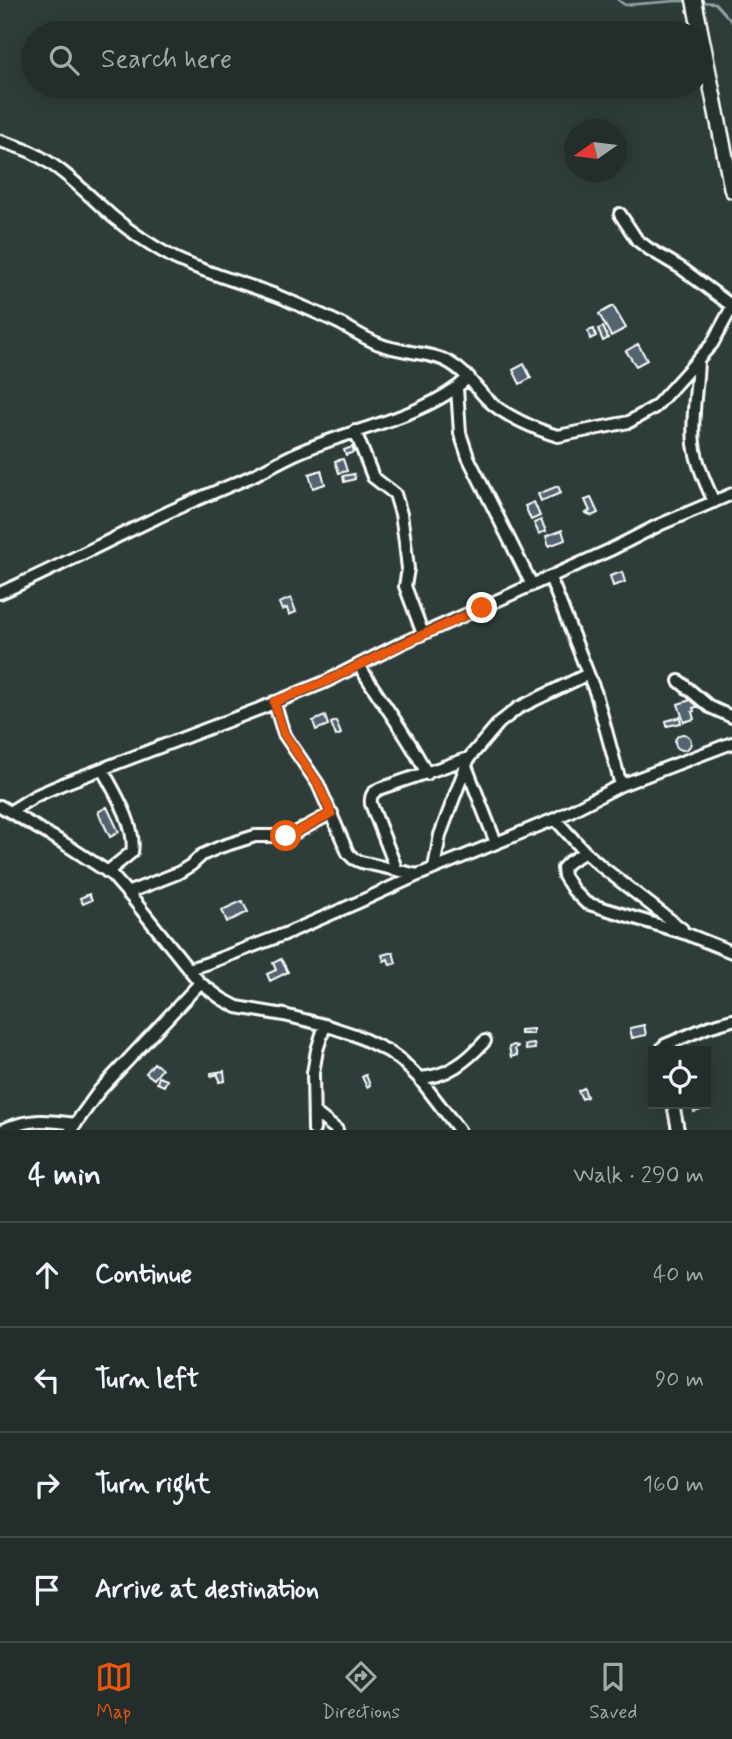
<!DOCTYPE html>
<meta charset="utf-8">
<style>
body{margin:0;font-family:Mynerve,sans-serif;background:#2f3a38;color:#f1f3f6}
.controls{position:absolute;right:21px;bottom:21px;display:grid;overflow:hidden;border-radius:0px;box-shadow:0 4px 18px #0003}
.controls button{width:63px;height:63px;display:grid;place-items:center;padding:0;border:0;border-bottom:2px solid #404a48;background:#232e2c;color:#f1f3f6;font:35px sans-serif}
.compass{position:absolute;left:564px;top:119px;width:63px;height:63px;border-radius:50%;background:#232e2c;box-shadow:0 4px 18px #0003;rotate:256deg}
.stop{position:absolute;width:21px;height:21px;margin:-16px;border:5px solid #ea580c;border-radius:50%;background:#fff}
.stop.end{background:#ea580c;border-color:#fff;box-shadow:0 2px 7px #0008}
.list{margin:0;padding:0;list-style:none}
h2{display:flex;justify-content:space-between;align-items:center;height:91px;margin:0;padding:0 28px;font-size:30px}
h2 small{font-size:23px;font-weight:400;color:#a3a8a9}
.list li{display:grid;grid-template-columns:46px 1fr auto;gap:21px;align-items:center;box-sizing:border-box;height:105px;padding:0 28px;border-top:2px solid #404a48}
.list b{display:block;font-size:26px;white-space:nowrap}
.list em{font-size:23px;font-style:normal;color:#a3a8a9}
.icon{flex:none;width:38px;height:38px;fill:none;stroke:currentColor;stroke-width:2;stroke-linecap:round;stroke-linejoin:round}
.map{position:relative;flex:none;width:732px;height:1130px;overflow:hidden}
.search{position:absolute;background:#232e2c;box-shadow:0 4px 18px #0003;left:21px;right:21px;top:21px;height:77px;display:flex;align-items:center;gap:18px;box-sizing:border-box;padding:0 24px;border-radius:38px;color:#a3a8a9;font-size:26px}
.sheet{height:511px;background:#232e2c}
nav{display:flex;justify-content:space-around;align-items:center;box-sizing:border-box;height:98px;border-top:2px solid #404a48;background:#232e2c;font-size:19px;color:#a3a8a9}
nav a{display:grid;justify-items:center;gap:4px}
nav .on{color:#ea580c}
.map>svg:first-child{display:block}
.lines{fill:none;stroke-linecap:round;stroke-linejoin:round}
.stream{stroke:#91a5a8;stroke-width:2.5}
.building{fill:#526370;stroke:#fff;stroke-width:2}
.minor-casing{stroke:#fff;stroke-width:16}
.tertiary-casing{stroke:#fff;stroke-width:19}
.minor{stroke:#26332d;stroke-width:10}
.tertiary{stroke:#26332d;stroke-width:14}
.route{stroke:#ea580c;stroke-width:9}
</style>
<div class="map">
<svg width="732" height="1130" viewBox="0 0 732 1130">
<rect width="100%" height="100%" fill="#2f3d3a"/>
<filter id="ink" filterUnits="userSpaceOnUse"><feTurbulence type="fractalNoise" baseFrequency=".0143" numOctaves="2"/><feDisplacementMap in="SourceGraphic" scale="14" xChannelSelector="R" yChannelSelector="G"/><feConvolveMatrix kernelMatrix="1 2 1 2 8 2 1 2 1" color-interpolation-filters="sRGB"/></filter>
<g filter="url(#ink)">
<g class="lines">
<path class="stream" d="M618,0l7,5 51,-4h13
M699,2l16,1 17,19"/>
</g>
<path class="building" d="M309,21l6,2 -2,9 -6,-1z
M613,306l13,22 -15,8 -12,-22z
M603,327l5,11 -5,3 -5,-12z
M594,329l2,7 -6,3 -2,-8z
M638,344l9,16 -11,6 -10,-15z
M524,364l7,14 -11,6 -7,-14z
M352,447l2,5 -8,3 -2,-5z
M343,459l4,12 -8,2 -4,-12z
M321,470l4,14 -12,4 -4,-14z
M354,474l1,5 -11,3 -1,-6z
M558,486l3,7 -20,8 -3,-7z
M591,498l7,15 -6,3 -6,-3 4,-2 -5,-11z
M534,502l6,14 -9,4 -6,-14z
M541,520l5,11 -7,3 -5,-11z
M562,530l3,10 -16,6 -3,-10z
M622,572l3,10 -12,4 -3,-10z
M291,598l5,14 -7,3 -2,-7 -5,2 -3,-7z
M697,698l3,8 -7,2 1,3 -2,1 2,7 -10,3 -6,-18z
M325,716l3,9 -12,5 -3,-9z
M680,717l1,6 -14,3 -1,-5z
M336,721l5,13 -5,2 -5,-13z
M675 742a8 8 0 1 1 16 0a8 8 0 1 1-16 0Z
M107,807l12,25 -9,5 -12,-25z
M89,894l3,6 -9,4 -3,-6z
M242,901l6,11 -21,10 -5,-12z
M393,952l3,11 -6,2 -2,-6 -4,2 -2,-6z
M281,959l7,13 -18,9 -3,-7 9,-4 -3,-7z
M644,1025l2,10 -14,3 -2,-10z
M533,1029v5h-13v-4z
M534,1044l1,5 -9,1 -1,-5z
M514,1045l4,1 -3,3 2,6 -6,2 -2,-10z
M154,1063l8,6 -8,10 -8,-6z
M224,1071l1,10 -6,1 -1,-8 -7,2v-3z
M366,1075l4,10 -3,2 -5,-10z
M159,1077l8,3 -3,6 -7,-3z
M584,1088l3,9 -5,2 -4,-8z
M700,1104l1,6 -7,2 -1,-6z"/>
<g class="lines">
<defs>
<path id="minor" d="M0,141c12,4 24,7 35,13 30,16 53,41 78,63 19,16 39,29 61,41 34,16 70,25 104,38 21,9 43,18 63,28 13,7 25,15 38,20 21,9 54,8 71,19 16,9 25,24 38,37 15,15 49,30 70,36l71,-14 26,-15 57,-63 20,-37
M620,214l17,26 12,9 32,19 51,38
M698,361c-1,28 -7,56 -4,83 3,21 12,40 20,58
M457,388l3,45 8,24 64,128
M355,431l18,46 22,17 6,20 4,28 3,27 -3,17 18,48
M550,577l46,117 25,91
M0,593c52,-23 103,-50 154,-74 32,-16 65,-28 98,-43 14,-7 28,-15 43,-22 54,-25 131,-36 174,-77
M359,665c22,37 49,70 68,109
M679,681l31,26 22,10
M274,702l10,32 34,50 30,69 6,6 7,3 57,13
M466,766l30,77
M102,769c12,22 35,58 30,83l-25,20
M0,806l65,38 46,30 21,24 68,85 22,16 15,8 47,8 41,10 30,10 33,16 14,10 17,17 40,52
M11,811l24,-15 30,-13 194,-74 66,-27 75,-38 210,-94 49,-25 73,-31
M555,819l30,33 17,15 80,62
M585,852l-16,10 -6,6 1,8 9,14 13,13 101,31 45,18
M396,868l-25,-64c-1,-8 1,-11 8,-15l90,-31
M434,868l6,-33 29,-77 30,-35 19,-15 70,-34
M127,893l51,-20 13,-8 11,-10 18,-8 35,-11h32l8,-3 37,-20
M189,969l19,-6 77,-29 74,-32 59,-27 137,-56 66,-34 111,-42
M662,1051l1,-4 2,-2 43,-18 24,-7
M419,1078c28,-1 48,-17 66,-37
M673,1104l5,26
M314,1112l23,18
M2,1130c29,-12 44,-10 74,-6
M71,1130l28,-39 101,-108
M314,1130l-1,-57 4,-23 8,-25"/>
<path id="tertiary" d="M694,0l38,190"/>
</defs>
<use href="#minor" class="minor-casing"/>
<use href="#tertiary" class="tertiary-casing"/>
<use href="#minor" class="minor"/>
<use href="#tertiary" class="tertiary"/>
</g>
</g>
<g class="lines" filter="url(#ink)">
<path class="route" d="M286,836l9,-3 36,-20 -13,-29 -34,-50 -10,-32 51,-20 75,-37 82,-37"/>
</g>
</svg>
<div class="controls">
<button><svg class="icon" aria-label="locate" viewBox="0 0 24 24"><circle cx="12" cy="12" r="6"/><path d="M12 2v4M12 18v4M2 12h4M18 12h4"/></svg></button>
</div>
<svg class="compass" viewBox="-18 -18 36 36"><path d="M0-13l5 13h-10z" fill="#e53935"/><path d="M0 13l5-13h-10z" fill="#a3a8a9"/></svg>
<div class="stop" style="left:286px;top:836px"></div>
<div class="stop end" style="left:482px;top:608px"></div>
<div class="search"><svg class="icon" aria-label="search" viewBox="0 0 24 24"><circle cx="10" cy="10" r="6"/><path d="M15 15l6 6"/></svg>Search here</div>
</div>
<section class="sheet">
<h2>4 min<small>Walk · 290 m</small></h2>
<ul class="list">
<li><svg class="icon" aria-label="ahead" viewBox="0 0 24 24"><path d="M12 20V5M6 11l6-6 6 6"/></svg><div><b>Continue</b></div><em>40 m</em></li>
<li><svg class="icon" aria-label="left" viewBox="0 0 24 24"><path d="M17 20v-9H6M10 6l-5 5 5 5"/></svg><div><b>Turn left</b></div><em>90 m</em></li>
<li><svg class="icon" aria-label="right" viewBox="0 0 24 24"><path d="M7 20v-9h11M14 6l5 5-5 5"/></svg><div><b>Turn right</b></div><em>160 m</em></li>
<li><svg class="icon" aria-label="arrive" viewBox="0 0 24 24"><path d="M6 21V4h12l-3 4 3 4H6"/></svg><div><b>Arrive at destination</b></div></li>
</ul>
</section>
<nav>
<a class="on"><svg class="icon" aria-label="map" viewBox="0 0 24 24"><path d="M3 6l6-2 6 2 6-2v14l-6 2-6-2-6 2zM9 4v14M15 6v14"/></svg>Map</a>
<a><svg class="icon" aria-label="directions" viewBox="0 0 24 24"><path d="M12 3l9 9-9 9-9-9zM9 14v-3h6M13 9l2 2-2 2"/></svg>Directions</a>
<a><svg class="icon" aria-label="saved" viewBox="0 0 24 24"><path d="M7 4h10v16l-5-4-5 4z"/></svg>Saved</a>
</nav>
